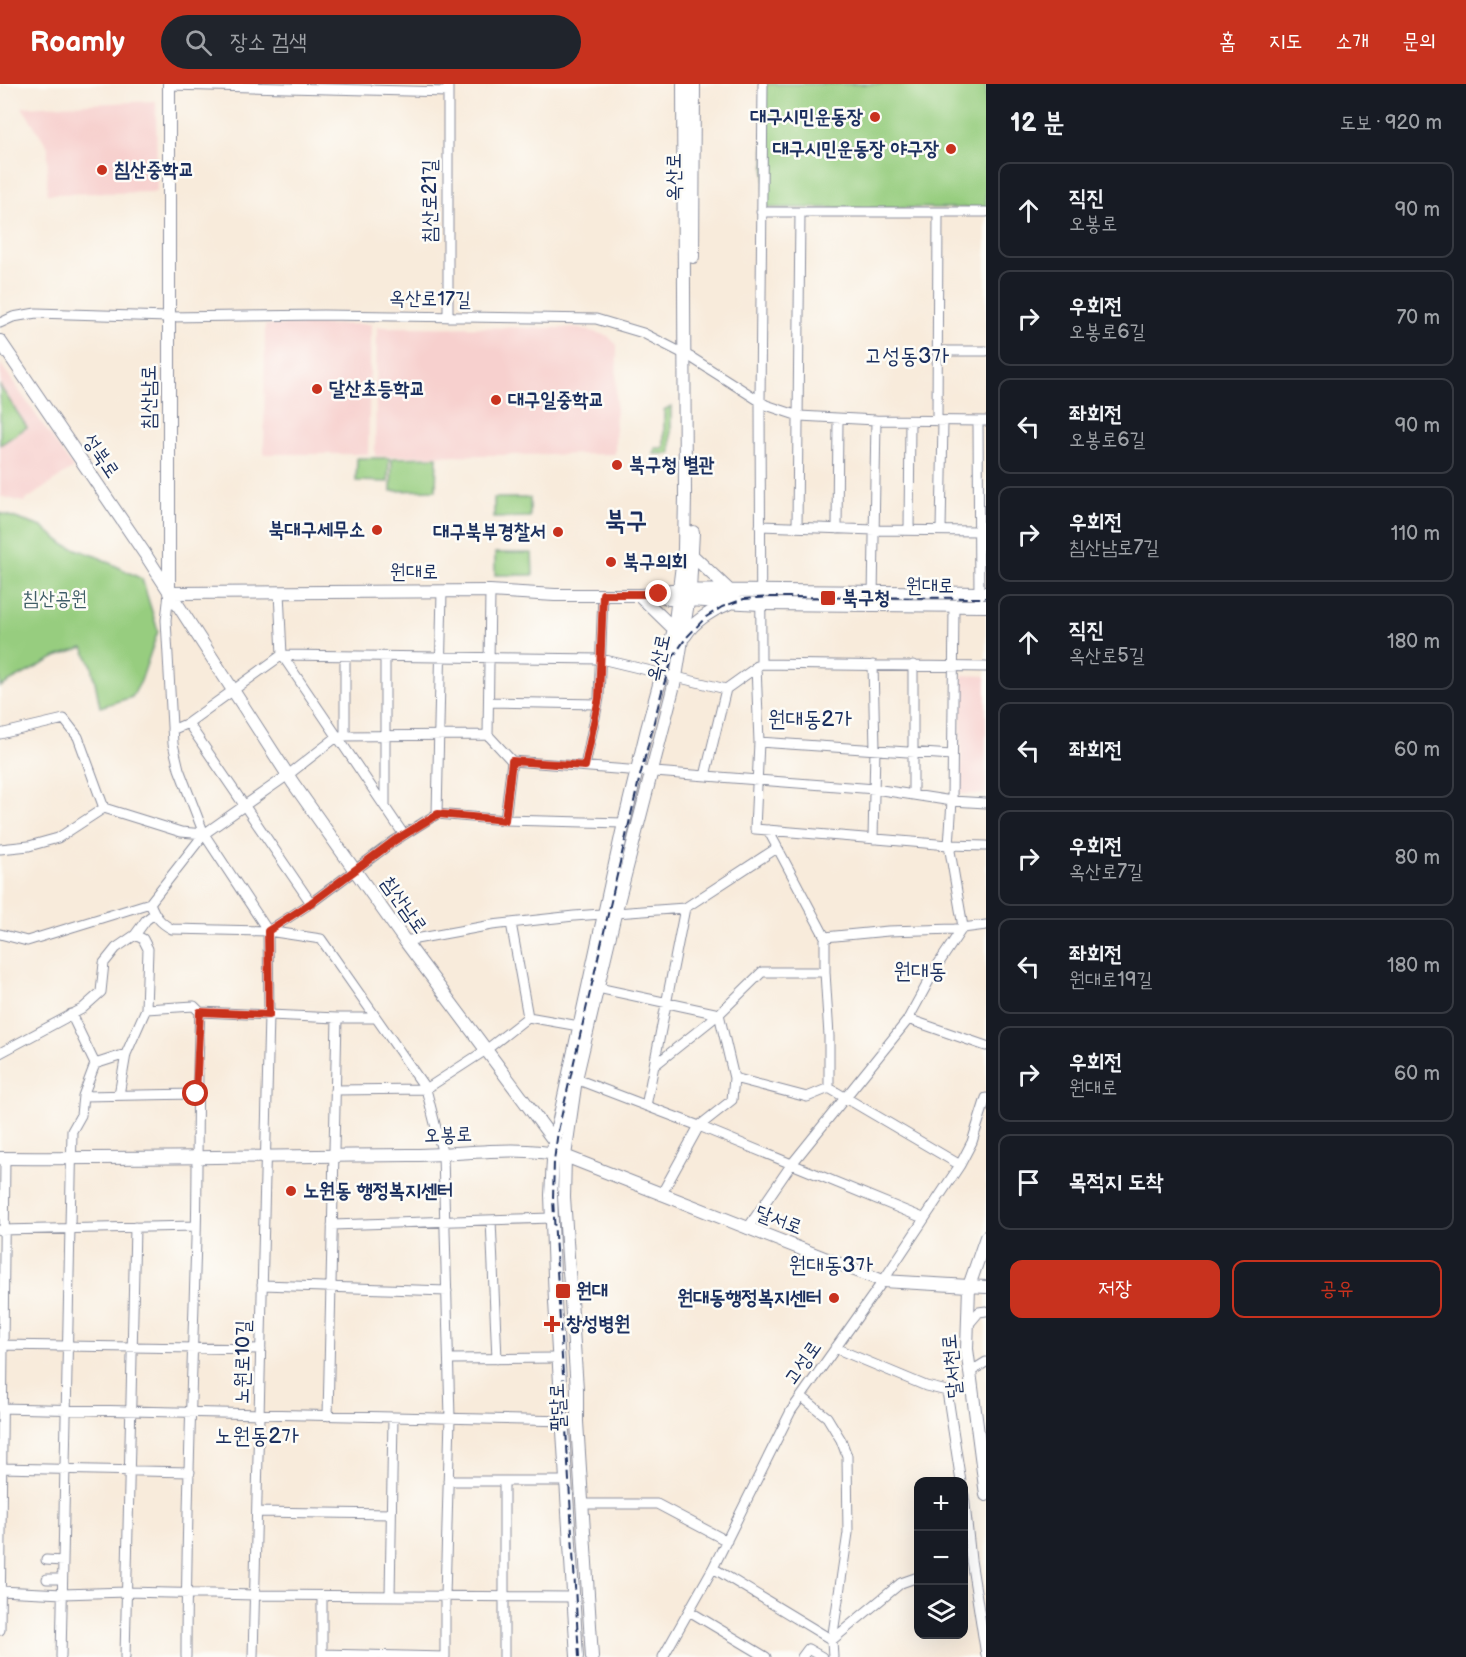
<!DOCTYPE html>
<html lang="ko">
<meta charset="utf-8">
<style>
body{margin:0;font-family:"Balsamiq Sans","Poor Story",sans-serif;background:#20242c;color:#f1f3f6}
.controls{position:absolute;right:18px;bottom:18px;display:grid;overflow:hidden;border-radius:12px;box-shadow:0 6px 24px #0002}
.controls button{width:54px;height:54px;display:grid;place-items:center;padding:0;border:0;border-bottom:2px solid #363941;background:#171b24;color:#f1f3f6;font:30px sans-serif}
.stop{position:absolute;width:18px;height:18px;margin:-14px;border:4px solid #c8321e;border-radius:50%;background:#fff}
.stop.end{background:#c8321e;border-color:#fff;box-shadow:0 2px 6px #0008}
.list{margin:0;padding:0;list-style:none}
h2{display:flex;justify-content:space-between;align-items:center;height:78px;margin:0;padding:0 24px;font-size:26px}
h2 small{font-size:20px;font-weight:400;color:#9ea1a6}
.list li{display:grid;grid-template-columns:39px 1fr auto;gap:18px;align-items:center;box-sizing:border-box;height:96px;margin:0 12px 12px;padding:0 12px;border:2px solid #363941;border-radius:12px}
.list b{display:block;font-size:22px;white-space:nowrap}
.list p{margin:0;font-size:20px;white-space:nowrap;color:#9ea1a6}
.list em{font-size:20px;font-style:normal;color:#9ea1a6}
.actions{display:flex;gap:12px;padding:18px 24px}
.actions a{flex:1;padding:14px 0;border:2px solid #c8321e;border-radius:12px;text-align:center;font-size:21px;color:#c8321e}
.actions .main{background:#c8321e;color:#fff}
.icon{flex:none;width:33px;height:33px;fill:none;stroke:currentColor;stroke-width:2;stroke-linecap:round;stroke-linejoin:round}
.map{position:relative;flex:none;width:986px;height:1573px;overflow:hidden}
header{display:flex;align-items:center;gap:36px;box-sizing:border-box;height:84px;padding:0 30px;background:#c8321e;color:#fff}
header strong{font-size:28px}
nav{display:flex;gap:33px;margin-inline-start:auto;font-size:21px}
.search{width:420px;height:54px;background:#20242c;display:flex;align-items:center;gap:15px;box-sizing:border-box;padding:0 21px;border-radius:33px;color:#9ea1a6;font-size:22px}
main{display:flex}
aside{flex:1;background:#171b24}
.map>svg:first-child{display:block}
.built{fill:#f7d0ce}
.green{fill:#97cd7f;stroke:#597e6e;stroke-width:1.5}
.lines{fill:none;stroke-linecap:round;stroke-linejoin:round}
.minor-casing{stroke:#8a8d9c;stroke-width:11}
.major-casing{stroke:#8a8d9c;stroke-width:14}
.minor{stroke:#fff;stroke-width:9}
.major{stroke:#fff;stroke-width:12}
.rail{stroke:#1b2f5e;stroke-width:2;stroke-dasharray:9 4.5;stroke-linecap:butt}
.route{stroke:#c8321e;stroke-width:8}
.poi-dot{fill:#c8321e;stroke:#fdfcf7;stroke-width:2}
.labels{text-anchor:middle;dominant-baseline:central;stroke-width:5;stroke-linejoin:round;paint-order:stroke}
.poi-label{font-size:20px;font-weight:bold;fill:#1b2f5e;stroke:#fdfcf7;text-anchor:start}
.street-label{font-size:20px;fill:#1b2f5e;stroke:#fdfcf7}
.park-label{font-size:20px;fill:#405e68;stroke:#fdfcf7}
.quarter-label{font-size:22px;fill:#1b2f5e;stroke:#fdfcf7}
.district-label{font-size:26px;font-weight:bold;fill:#1b2f5e;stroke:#fdfcf7}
</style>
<header>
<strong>Roamly</strong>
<div class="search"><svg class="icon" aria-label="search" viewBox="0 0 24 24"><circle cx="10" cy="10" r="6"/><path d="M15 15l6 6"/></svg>장소 검색</div>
<nav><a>홈</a><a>지도</a><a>소개</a><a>문의</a></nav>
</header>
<main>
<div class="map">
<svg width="986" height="1573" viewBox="0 0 986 1573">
<rect width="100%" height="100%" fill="#fdfcf7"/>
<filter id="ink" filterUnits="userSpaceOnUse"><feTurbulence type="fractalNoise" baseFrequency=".0167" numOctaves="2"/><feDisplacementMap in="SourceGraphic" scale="12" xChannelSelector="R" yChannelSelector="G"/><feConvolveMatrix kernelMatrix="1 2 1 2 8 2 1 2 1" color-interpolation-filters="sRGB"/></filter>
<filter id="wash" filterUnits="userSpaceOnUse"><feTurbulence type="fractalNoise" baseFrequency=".008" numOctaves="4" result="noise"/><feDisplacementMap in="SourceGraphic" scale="24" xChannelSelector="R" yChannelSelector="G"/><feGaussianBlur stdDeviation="1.35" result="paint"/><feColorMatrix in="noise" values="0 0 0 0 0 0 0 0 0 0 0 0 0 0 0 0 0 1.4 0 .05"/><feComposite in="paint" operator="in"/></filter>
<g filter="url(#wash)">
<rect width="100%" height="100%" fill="#f8ebdb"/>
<path class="built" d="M156,17l1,91 -110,2 1,-47 -26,-40z
M371,240l-3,130h-104l1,-129z
M377,243l203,1 28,8 9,9 -2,109 -240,2z
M0,279l73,105 -50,34 -23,-6z
M962,591l24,1v119l-26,-1z"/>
<path class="green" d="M764,0h222v124h-221z
M0,302l27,41 -27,18z
M671,322v48h-17l1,-6h9v-38z
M437,373l-1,33 -45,1 1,-33z
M357,374h32l-1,24 -32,-1z
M494,414h36v19l-36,1z
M0,429l42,14 23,18 31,11 46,23 16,52 -17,50 -9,16 -32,10 -8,-41 -9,-18 -27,9 -56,30z
M495,469h37l1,22h-38z"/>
</g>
<g filter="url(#ink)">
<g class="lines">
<defs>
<path id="minor" d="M448,0v233
M169,1l279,7
M761,128h225
M0,239l13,-6 23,-4 132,4 155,-2 273,4 47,14 49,25 74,47 33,11 77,4 110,1
M938,267h48
M937,337l1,-209
M978,337l1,177
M760,442l115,4 104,1
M797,443l3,-315
M837,445l1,-110
M909,446l1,-109
M941,446l2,-109
M279,508l3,63 122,180
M169,509l-3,27 7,124 6,25 25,65 64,97
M873,513l3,-177
M385,573v150
M761,580l225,3
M913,581v130
M756,582l3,76 -4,87 194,16 37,1
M489,618l109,2
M188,639l123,180
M172,646l16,-7 94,-68 319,4 125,30
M0,650l64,-15 14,18 26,71 77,24 23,2 84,-59 50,-39 150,-1 24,26 363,28 77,12 34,2
M488,651l2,-144
M345,652v-79
M759,658l193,13
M585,682l14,-68 4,-104
M705,692l21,-87 35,-25 -1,-262 3,-318
M437,730l5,-223
M505,736l7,-59
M768,746l57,107v35l4,64v52
M873,755l2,-90 -2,-84
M0,765l29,-3 29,-8 46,-30
M150,819c5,13 10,20 22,26l96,2 53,8 105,150 17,66 7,263 -5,178v61
M511,839l17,94
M268,847l43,-28 83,-62 43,-27 68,6 119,3
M0,850l27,7 123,-38 54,-69
M825,853l63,-6 67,-2 31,-4
M405,857l87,-16 82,-9 111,-8 92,-60
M598,904l121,26
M146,925l48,-3 6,6 137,6h39
M528,933l51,9
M908,935l78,27
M0,969l82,-44 19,-17 3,-29 12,-15 19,-13 11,-15 8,-6
M95,980l31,-10
M655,981l64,-51 43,-42h63
M734,994l73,19 22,-9
M576,995l123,47 224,92
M829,1004l131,77
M335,1006l91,-1 60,-39 42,-33
M119,1011l7,-41 20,-45 2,-60 -5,-10 -8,-4
M83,1012l113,-2
M646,1022l39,-198
M661,1111l38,-69 33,-26 2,-22 -15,-64
M491,1136l6,139
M332,1141l220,-7
M747,1145l44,-64 116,-144 30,-55 26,-39 -14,-82 3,-44 2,-195
M0,1146l196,-4
M262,1201l185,6
M968,1241l11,-13 7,-1
M0,1261l261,4
M835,1264l91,38 21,5 14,91
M449,1275l109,-1
M970,1288l16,-10
M802,1313l25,20 14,23 6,16 1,77 -16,107 1,17
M0,1324l569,13
M328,1332l9,-398
M0,1384l190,4
M448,1397h117
M964,1411l7,65 15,95
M582,1420h75l70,37
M257,1428l134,2
M46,1476l17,1
M713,1484l119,72 69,-57 17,-6
M47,1495h15
M0,1507l63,3 63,-2 129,3 318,2
M390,1512l3,-179
M689,1527l77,46
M0,1546l5,-472
M322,1570l123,3
M61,1573l11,-526 9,-16 2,-19 12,-32 -24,-50
M125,1573l10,-430
M186,1573c0,-139 6,-279 10,-418 2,-76 0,-151 4,-227
M253,1573l16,-642 -1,-84
M322,1573v-61
M504,1573v-176
M663,1573l50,-89 78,-157 92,-130 77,-116 12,-23 14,-44
M802,1573l6,-8 14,8"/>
<path id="major" d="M169,0v508
M693,173l1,-173
M0,257l145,213 148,229 112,158 152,204
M692,471l38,36
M169,509l321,-2 65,4h84l20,-1 12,-4 315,3
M659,510l10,5 92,5 225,2
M639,511l35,34
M685,552c9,-15 27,-26 43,-32
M0,1074c137,1 274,-2 410,-3 51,0 105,-11 155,1l318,125 103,6
M986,1153l-17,49 -2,63 19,146
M577,1573l-22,-355 -4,-107 3,-53 70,-319 23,-94 27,-100 10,-80 1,-54 -2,-411
M592,1573l-15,-235v-33l-13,-192 1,-41 11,-77 39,-165 61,-237 14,-87 3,-58"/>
</defs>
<use href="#minor" class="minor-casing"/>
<use href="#major" class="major-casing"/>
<use href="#minor" class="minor"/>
<use href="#major" class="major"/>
<path class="rail" d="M579,1573l-26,-458 1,-38 4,-30 81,-351 24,-93 10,-30 13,-19 20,-21 16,-10 22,-8 25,-2 217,1"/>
</g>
</g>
<g class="lines" filter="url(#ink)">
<path class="route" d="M196,1010l4,-82 69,3 -1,-84 43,-28 83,-62 44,-27 67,6 7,-59 73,5 14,-68 4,-104h56"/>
</g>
<g class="poi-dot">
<circle cx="875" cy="33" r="6"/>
<circle cx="951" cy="65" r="6"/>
<circle cx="102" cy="86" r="6"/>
<circle cx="317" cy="305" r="6"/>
<circle cx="496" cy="316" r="6"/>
<circle cx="617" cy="381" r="6"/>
<circle cx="377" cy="446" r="6"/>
<circle cx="558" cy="448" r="6"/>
<circle cx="611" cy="478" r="6"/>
<rect x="820" y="506" width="16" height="16" rx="3"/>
<circle cx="291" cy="1107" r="6"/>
<rect x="555" y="1199" width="16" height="16" rx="3"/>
<circle cx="834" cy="1214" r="6"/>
<path d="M549 1231h6v6h6v6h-6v6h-6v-6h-6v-6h6z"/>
</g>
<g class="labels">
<g class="poi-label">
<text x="863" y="33" text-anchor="end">대구시민운동장</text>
<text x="939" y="65" text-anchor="end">대구시민운동장 야구장</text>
<text x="114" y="86">침산중학교</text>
<text x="329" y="305">달산초등학교</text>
<text x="508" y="316">대구일중학교</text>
<text x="629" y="381">북구청 별관</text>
<text x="365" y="446" text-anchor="end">북대구세무소</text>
<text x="546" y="448" text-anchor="end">대구북부경찰서</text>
<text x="623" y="478">북구의회</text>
<text x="842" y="514">북구청</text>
<text x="303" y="1107">노원동 행정복지센터</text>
<text x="576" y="1207">원대</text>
<text x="822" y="1214" text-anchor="end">원대동행정복지센터</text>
<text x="566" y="1240">창성병원</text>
</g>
<g class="street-label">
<text transform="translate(674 93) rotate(-90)">옥산로</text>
<text transform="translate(430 117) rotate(-90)">침산로21길</text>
<text transform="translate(430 215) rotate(1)">옥산로17길</text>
<text transform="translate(149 313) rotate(-90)">침산남로</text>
<text transform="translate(101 372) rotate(56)">성북로</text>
<text x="414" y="488">원대로</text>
<text x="930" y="502">원대로</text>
<text transform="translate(659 574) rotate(-78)">옥산로</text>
<text transform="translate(404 821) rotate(55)">침산남로</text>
<text transform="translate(448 1051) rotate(-2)">오봉로</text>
<text transform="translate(779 1136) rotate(21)">달서로</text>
<text transform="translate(243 1278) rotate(-89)">노원로10길</text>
<text transform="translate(803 1279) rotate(-55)">고성로</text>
<text transform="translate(952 1282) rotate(-95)">달서천로</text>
<text transform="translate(558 1323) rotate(-92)">팔달로</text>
</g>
<g class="park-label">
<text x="55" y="515">침산공원</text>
</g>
<g class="quarter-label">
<text x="907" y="272">고성동3가</text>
<text x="810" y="635">원대동2가</text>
<text x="920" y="887">원대동</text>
<text x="831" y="1181">원대동3가</text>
<text x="257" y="1352">노원동2가</text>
</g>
<g class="district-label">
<text x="626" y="437">북구</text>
</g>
</g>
</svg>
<div class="controls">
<button>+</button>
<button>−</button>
<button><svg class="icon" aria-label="layers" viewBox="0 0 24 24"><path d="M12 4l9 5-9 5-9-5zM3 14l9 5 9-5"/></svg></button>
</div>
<div class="stop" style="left:196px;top:1010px"></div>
<div class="stop end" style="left:659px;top:510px"></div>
</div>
<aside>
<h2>12 분<small>도보 · 920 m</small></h2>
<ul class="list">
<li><svg class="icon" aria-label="ahead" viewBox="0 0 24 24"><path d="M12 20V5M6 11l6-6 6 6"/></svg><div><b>직진</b><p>오봉로</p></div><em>90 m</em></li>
<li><svg class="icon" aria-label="right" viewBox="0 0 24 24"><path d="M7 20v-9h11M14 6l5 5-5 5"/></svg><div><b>우회전</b><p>오봉로6길</p></div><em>70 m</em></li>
<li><svg class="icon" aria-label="left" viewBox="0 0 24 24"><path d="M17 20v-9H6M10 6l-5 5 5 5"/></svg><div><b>좌회전</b><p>오봉로6길</p></div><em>90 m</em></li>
<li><svg class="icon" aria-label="right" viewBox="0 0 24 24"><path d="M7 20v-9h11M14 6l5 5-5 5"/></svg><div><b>우회전</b><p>침산남로7길</p></div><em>110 m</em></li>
<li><svg class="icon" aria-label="ahead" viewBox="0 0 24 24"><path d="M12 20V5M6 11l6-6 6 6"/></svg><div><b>직진</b><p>옥산로5길</p></div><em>180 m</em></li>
<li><svg class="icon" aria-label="left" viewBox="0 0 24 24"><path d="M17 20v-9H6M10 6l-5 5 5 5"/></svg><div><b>좌회전</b></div><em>60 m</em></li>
<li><svg class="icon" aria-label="right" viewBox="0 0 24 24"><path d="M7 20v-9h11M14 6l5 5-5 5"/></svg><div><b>우회전</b><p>옥산로7길</p></div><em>80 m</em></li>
<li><svg class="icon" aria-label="left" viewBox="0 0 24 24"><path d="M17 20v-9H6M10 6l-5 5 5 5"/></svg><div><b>좌회전</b><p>원대로19길</p></div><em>180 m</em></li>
<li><svg class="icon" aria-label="right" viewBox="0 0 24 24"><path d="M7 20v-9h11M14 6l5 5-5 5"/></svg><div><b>우회전</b><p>원대로</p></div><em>60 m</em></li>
<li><svg class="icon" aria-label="arrive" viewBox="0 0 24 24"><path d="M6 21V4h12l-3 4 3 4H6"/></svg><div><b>목적지 도착</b></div></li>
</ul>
<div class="actions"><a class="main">저장</a><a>공유</a></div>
</aside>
</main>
